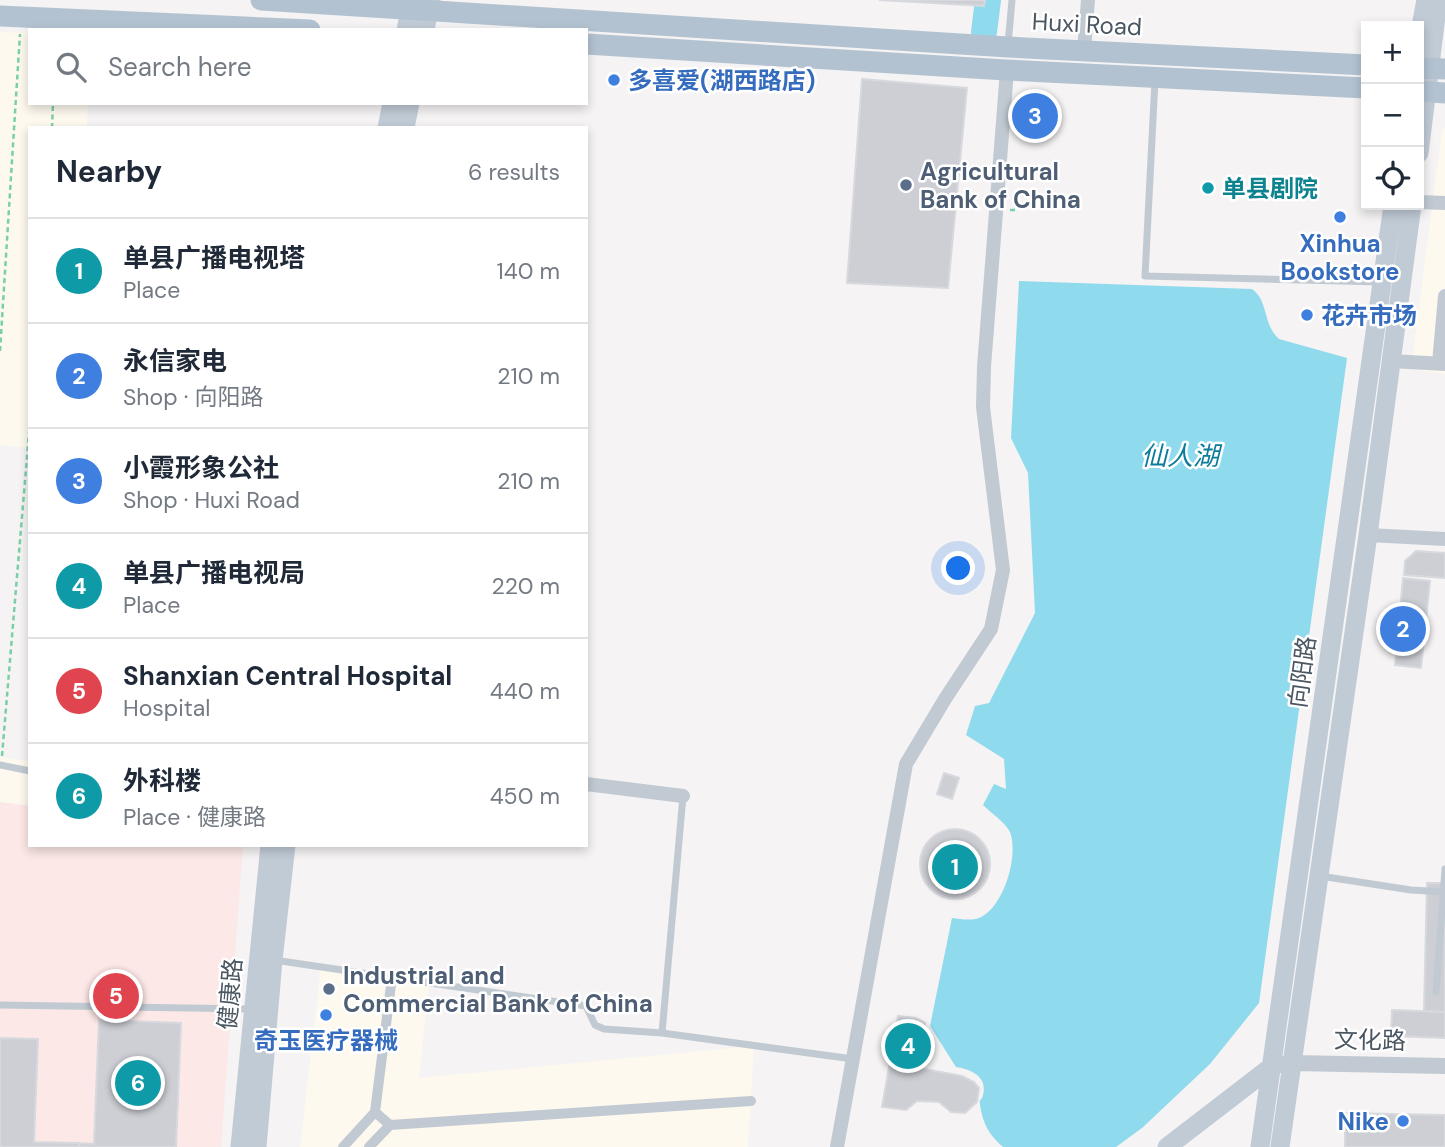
<!DOCTYPE html>
<meta charset="utf-8">
<style>
body{margin:0;font-family:"DM Sans","Noto Sans SC",sans-serif;background:#f6f6f7;color:#1f2937}
.controls{position:absolute;right:21px;top:21px;display:grid;overflow:hidden;border-radius:0px;box-shadow:0 4px 10px #0003}
.controls button{width:63px;height:63px;display:grid;place-items:center;padding:0;border:0;border-bottom:2px solid #e0e1e3;background:#fff;color:#1f2937;font:35px sans-serif}
.you{position:absolute;left:959px;top:569px;width:24px;height:24px;margin:-18px;border:5px solid #fff;border-radius:50%;background:#1a73e8;box-shadow:0 0 0 10px #1a73e833}
.badge{display:grid;place-items:center;width:46px;height:46px;border-radius:50%;background:#111827;color:#fff;font-size:23px;font-weight:700}
.pin{position:absolute;translate:-50% -50%;border:4px solid #fff;box-shadow:0 2px 7px #0006}
.list{margin:0;padding:0;list-style:none}
h2{display:flex;justify-content:space-between;align-items:center;height:91px;margin:0;padding:0 28px;font-size:30px}
h2 small{font-size:23px;font-weight:400;color:#747a83}
.list li{display:grid;grid-template-columns:46px 1fr auto;gap:21px;align-items:center;box-sizing:border-box;height:105px;padding:0 28px;border-top:2px solid #e0e1e3}
.list b{display:block;font-size:26px;white-space:nowrap}
.list p{margin:0;font-size:23px;white-space:nowrap;color:#747a83}
.list em{font-size:23px;font-style:normal;color:#747a83}
.icon{flex:none;width:38px;height:38px;fill:none;stroke:currentColor;stroke-width:2;stroke-linecap:round;stroke-linejoin:round}
.map{position:relative;flex:none;width:1445px;height:1147px;overflow:hidden}
.search{position:absolute;background:#fff;box-shadow:0 4px 10px #0003;left:28px;top:28px;width:560px;height:77px;display:flex;align-items:center;gap:18px;box-sizing:border-box;padding:0 24px;border-radius:0px;color:#747a83;font-size:26px}
.panel{position:absolute;background:#fff;box-shadow:0 4px 10px #0003;left:28px;top:126px;width:560px;height:721px;border-radius:0px}
.map>svg:first-child{display:block}
.commercial{fill:#fdf9ef}
.medical{fill:#fce8e6}
.water{fill:#90daee}
.lines{fill:none;stroke-linecap:round;stroke-linejoin:round}
.river{stroke:#90daee;stroke-width:26}
.building{fill:#cdcfd5;stroke:#d7d9de;stroke-width:2}
.path{stroke:#7ad0a6;stroke-width:2.5;stroke-dasharray:5 3.5;stroke-linecap:butt}
.service{stroke:#c1cad2;stroke-width:7}
.pedestrian{stroke:#c1cad2;stroke-width:10}
.minor{stroke:#c1cad2;stroke-width:14}
.tertiary{stroke:#c1cad2;stroke-width:16}
.secondary{stroke:#c1cbd6;stroke-width:19}
.primary{stroke:#b3c2d1;stroke-width:21}
.shop-dot{fill:#3f7fe0;stroke:#fff;stroke-width:2.5}
.service-dot{fill:#5c6f8a;stroke:#fff;stroke-width:2.5}
.culture-dot{fill:#0f9aa8;stroke:#fff;stroke-width:2.5}
.labels{text-anchor:middle;dominant-baseline:central;stroke-width:5;stroke-linejoin:round;paint-order:stroke}
.street-label{font-size:24px;fill:#4a5661;stroke:#fff}
.shop-label{font-size:24px;font-weight:bold;fill:#366cbe;stroke:#fff;text-anchor:start}
.service-label{font-size:24px;font-weight:bold;fill:#4e5e75;stroke:#fff;text-anchor:start}
.culture-label{font-size:24px;font-weight:bold;fill:#0d838f;stroke:#fff;text-anchor:start}
.water-label{font-size:26px;font-style:italic;fill:#0c7c9b;stroke:#fff}
</style>
<div class="map">
<svg width="1445" height="1147" viewBox="0 0 1445 1147">
<rect width="100%" height="100%" fill="#f5f3f3"/>
<path class="commercial" d="M0,32l30,1v70h58l-1,25h-57v320l-30,-3z
M1445,128v246l-34,-5 31,-239z
M0,757l30,4v45l-30,-4z
M321,967l108,16 -10,95 335,-32 -6,101h-448z"/>
<path class="medical" d="M0,802l30,4v39h213l-22,302h-221z"/>
<path class="water" d="M1019,281l233,8c17,12 10,34 27,50l68,19 -88,645 -49,61 -68,64 -26,19h-113c-14,-12 -20,-23 -23,-42 -1,-9 1,-2 3,-10 5,-19 -13,-26 -27,-28l-26,-41 22,-108c8,1 19,3 27,0 25,-10 40,-63 31,-86 -5,-10 -19,-19 -27,-27l11,-21 12,5 -2,-30 -38,-24 9,-29 14,-3 46,-90 -7,-140 -17,-35z"/>
<g class="lines">
<path class="river" d="M984,32l4,-32"/>
</g>
<path class="building" d="M879,0h106l-1,6z
M862,79l105,9 -19,200 -101,-5z
M1416,551l29,2v25l-41,-3 1,-14z
M1403,578l27,3 -9,87 -26,-3z
M944,773l15,5 -7,21 -15,-5z
M920 864a35 35 0 1 1 70 0a35 35 0 1 1-70 0Z
M1427,883h18v129l-21,-1z
M1392,1010l53,2v26l-54,-2z
M898,1016l18,2 9,5 -6,45 43,8 12,6 5,6 -2,14 -12,11 -14,-1 -12,-10 -22,-1 -11,9 -24,-3z
M99,1020l82,3 -5,124h-97v-4l15,1z
M0,1038l38,1 -4,103 45,1v4h-79z
M1345,1113l100,2v32h-100z"/>
<g class="lines">
<path class="path" d="M52,128l1,-25
M1010,210h7
M0,351l20,-317
M2,756l28,-335"/>
<path class="service" d="M1008,45l4,-45
M1155,80l-10,196 236,6
M0,765l30,6
M1320,876l91,14 34,2
M274,960l312,46 9,19 9,4 58,4 191,26
M1436,992l9,-123
M0,1005l251,4
M662,1033l21,-237"/>
<path class="pedestrian" d="M392,977l-17,135 15,13 361,-24
M343,1147l32,-35
M369,1147l21,-22"/>
<path class="minor" d="M1084,50l4,-50
M1419,202l26,1
M1391,361l54,3
M1439,363l6,-67
M1368,535l77,4
M586,784l97,12
M837,1147l69,-383 39,-65 46,-70 12,-59 -20,-163 1,-40 23,-297"/>
<path class="tertiary" d="M1280,1065l13,-2 152,3"/>
<path class="secondary" d="M406,30l6,-30
M425,30l6,-30
M1419,37l7,-37
M387,128l5,-25
M405,128l5,-25
M1419,153l19,-153
M240,1147l30,-302
M257,1147l16,-187 13,-115
M1167,1147l104,-80
M1260,1147l133,-942
M1280,1147l88,-612 44,-330"/>
<path class="primary" d="M261,0l747,47 358,18
M0,16l310,14
M586,44l420,26 360,18
M1419,68l26,1
M1419,91l26,2"/>
</g>
<g class="shop-dot">
<circle cx="614" cy="80" r="7"/>
<circle cx="1340" cy="217" r="7"/>
<circle cx="1307" cy="315" r="7"/>
<circle cx="326" cy="1015" r="7"/>
<circle cx="1403" cy="1121" r="7"/>
</g>
<g class="service-dot">
<circle cx="906" cy="185" r="7"/>
<circle cx="329" cy="989" r="7"/>
</g>
<circle class="culture-dot" cx="1208" cy="188" r="7"/>
<g class="labels">
<g class="street-label">
<text transform="translate(1087 24) rotate(3)">Huxi Road</text>
<text transform="translate(1302 672) rotate(-82)">向阳路</text>
<text transform="translate(230 994) rotate(-85)">健康路</text>
<text transform="translate(1370 1040) rotate(1)">文化路</text>
</g>
<g class="shop-label">
<text x="628" y="80">多喜爱(湖西路店)</text>
<text x="1340" y="243" text-anchor="middle">Xinhua<tspan x="1340" dy="28">Bookstore</tspan></text>
<text x="1321" y="315">花卉市场</text>
<text x="326" y="1040" text-anchor="middle">奇玉医疗器械</text>
<text x="1389" y="1121" text-anchor="end">Nike</text>
</g>
<g class="service-label">
<text x="920" y="171">Agricultural<tspan x="920" dy="28">Bank of China</tspan></text>
<text x="343" y="975">Industrial and<tspan x="343" dy="28">Commercial Bank of China</tspan></text>
</g>
<g class="culture-label">
<text x="1222" y="188">单县剧院</text>
</g>
<g class="water-label">
<text x="1180" y="456">仙人湖</text>
</g>
</g>
</svg>
<div class="controls">
<button>+</button>
<button>−</button>
<button><svg class="icon" aria-label="locate" viewBox="0 0 24 24"><circle cx="12" cy="12" r="6"/><path d="M12 2v4M12 18v4M2 12h4M18 12h4"/></svg></button>
</div>
<div class="you"></div>
<div class="pin badge" style="left:955px;top:867px;background:#0f9aa8">1</div>
<div class="pin badge" style="left:1403px;top:629px;background:#3f7fe0">2</div>
<div class="pin badge" style="left:1035px;top:116px;background:#3f7fe0">3</div>
<div class="pin badge" style="left:908px;top:1046px;background:#0f9aa8">4</div>
<div class="pin badge" style="left:116px;top:996px;background:#e0444e">5</div>
<div class="pin badge" style="left:138px;top:1083px;background:#0f9aa8">6</div>
<div class="search"><svg class="icon" aria-label="search" viewBox="0 0 24 24"><circle cx="10" cy="10" r="6"/><path d="M15 15l6 6"/></svg>Search here</div>
<section class="panel">
<h2>Nearby<small>6 results</small></h2>
<ul class="list">
<li><span class="badge" style="background:#0f9aa8">1</span><div><b>单县广播电视塔</b><p>Place</p></div><em>140 m</em></li>
<li><span class="badge" style="background:#3f7fe0">2</span><div><b>永信家电</b><p>Shop · 向阳路</p></div><em>210 m</em></li>
<li><span class="badge" style="background:#3f7fe0">3</span><div><b>小霞形象公社</b><p>Shop · Huxi Road</p></div><em>210 m</em></li>
<li><span class="badge" style="background:#0f9aa8">4</span><div><b>单县广播电视局</b><p>Place</p></div><em>220 m</em></li>
<li><span class="badge" style="background:#e0444e">5</span><div><b>Shanxian Central Hospital</b><p>Hospital</p></div><em>440 m</em></li>
<li><span class="badge" style="background:#0f9aa8">6</span><div><b>外科楼</b><p>Place · 健康路</p></div><em>450 m</em></li>
</ul>
</section>
</div>
